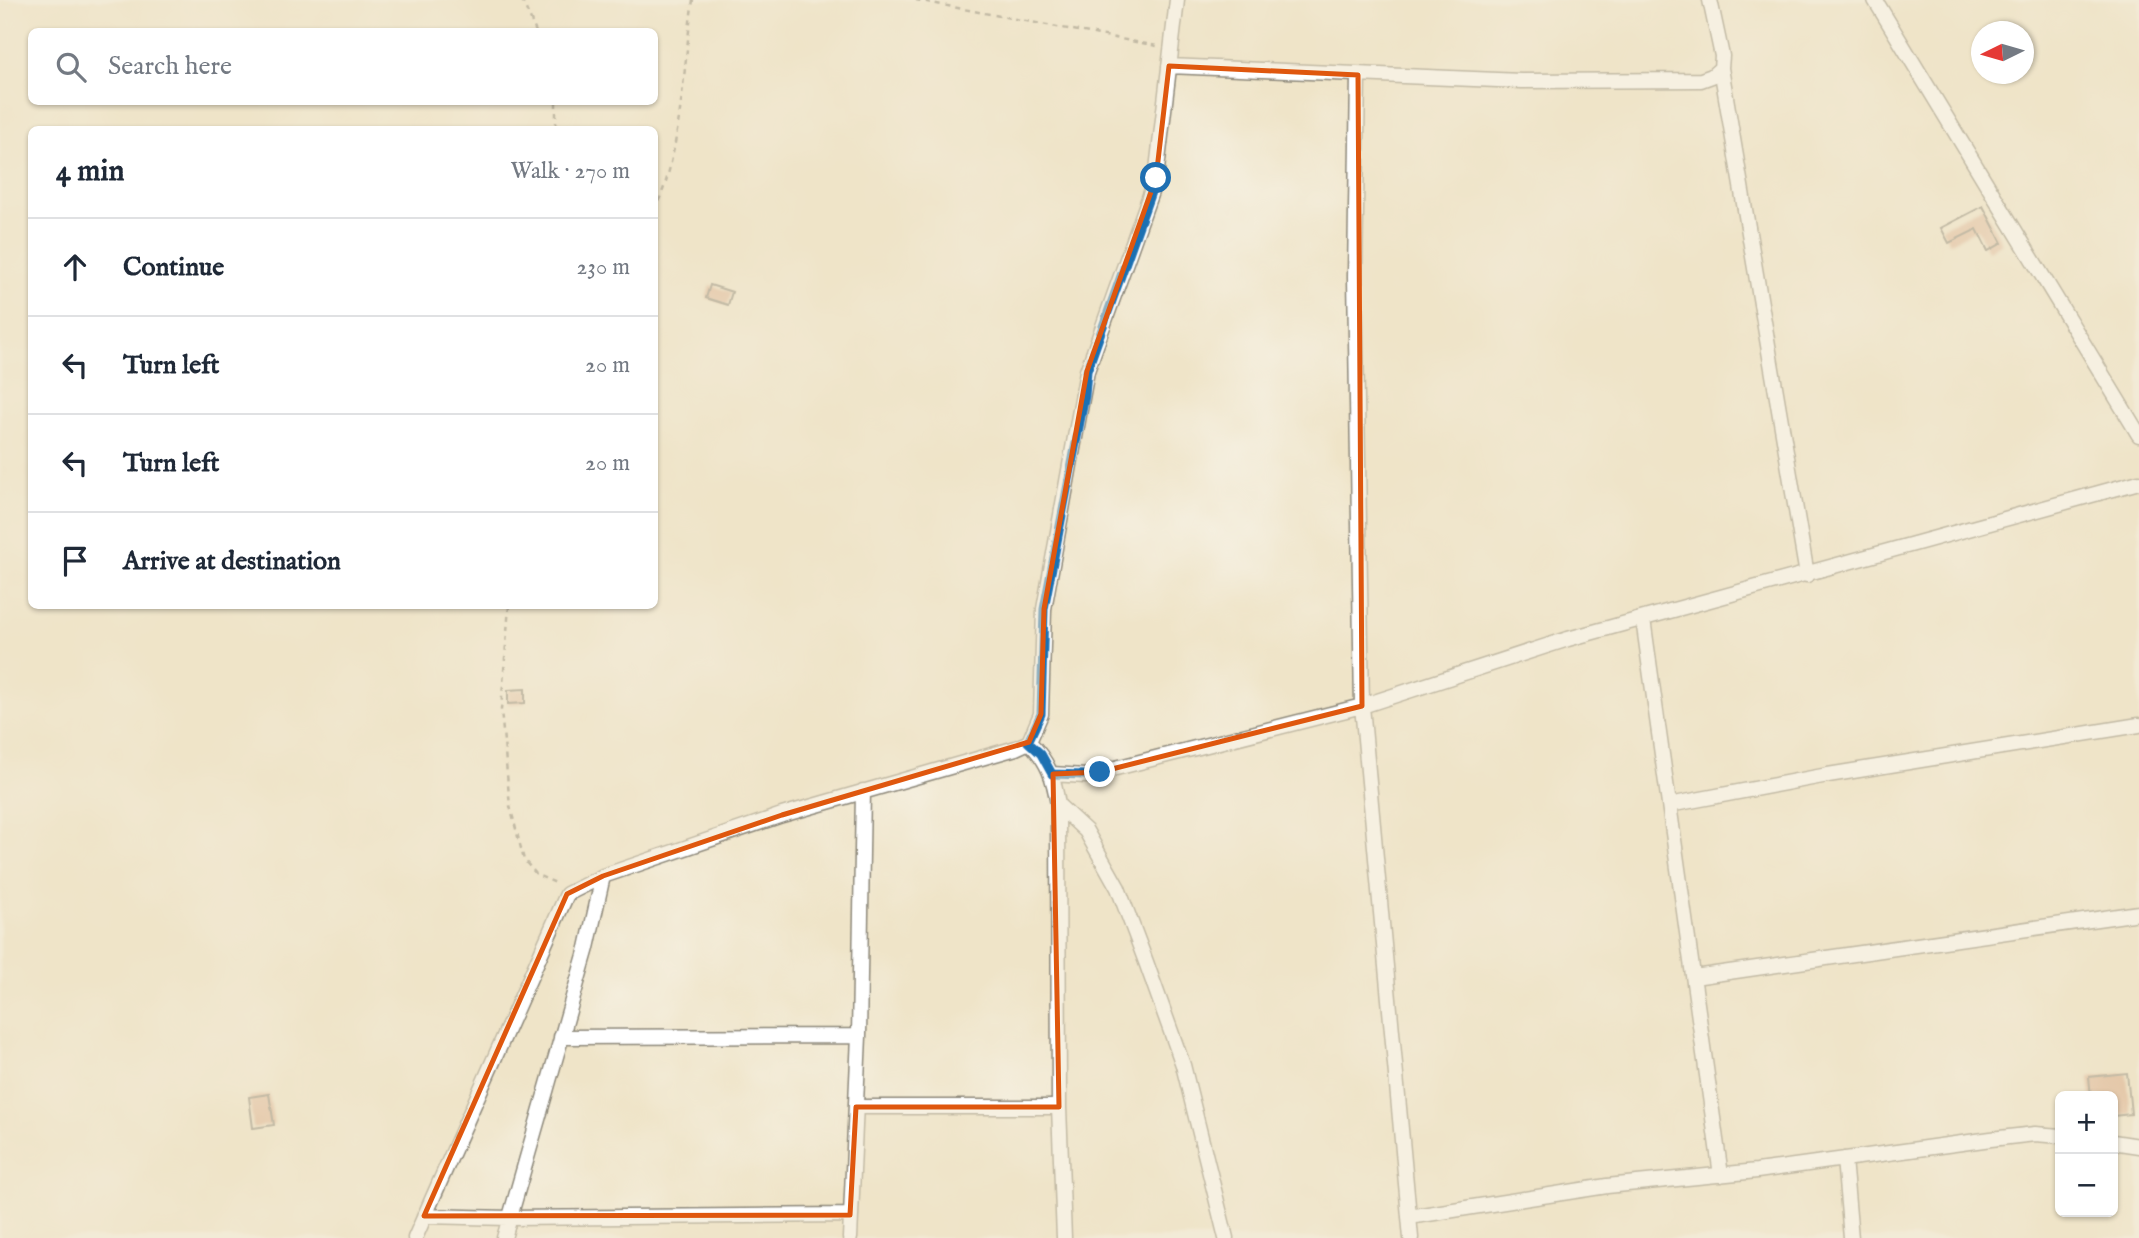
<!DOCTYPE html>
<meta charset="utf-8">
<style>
body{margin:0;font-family:"IM FELL English",serif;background:#f6f6f7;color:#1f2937}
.controls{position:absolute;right:21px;bottom:21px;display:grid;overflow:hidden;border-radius:10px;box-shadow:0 2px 5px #0004}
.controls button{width:63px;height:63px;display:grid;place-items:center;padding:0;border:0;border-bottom:2px solid #e0e1e3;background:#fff;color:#1f2937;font:35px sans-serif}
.compass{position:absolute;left:1971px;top:21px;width:63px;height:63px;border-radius:50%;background:#fff;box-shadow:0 2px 5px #0004;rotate:265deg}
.stop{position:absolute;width:21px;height:21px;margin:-16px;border:5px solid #1f6fb2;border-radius:50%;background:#fff}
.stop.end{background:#1f6fb2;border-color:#fff;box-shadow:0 2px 7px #0008}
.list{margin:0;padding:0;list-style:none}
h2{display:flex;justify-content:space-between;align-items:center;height:91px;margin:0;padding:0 28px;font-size:30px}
h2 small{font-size:23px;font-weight:400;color:#747a83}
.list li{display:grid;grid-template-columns:46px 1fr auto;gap:21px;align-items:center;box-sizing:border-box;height:98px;padding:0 28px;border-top:2px solid #e0e1e3}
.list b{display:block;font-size:26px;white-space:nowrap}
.list em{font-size:23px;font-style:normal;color:#747a83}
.icon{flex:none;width:38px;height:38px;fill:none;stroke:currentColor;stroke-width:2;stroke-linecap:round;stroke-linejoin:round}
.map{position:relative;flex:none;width:2139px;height:1238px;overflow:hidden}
.search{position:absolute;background:#fff;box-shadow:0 2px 5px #0004;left:28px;top:28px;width:630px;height:77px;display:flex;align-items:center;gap:18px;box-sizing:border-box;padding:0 24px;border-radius:10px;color:#747a83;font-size:26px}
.panel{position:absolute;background:#fff;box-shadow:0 2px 5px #0004;left:28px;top:126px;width:630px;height:483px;border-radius:10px}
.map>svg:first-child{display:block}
.building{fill:#d9a785}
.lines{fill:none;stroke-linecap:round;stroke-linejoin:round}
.minor-casing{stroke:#8d887a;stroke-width:17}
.path{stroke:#8d887a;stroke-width:2.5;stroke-dasharray:5 5;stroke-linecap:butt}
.minor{stroke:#fff;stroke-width:14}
.route{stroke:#1f6fb2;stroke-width:9}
.marked{fill:none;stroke:#df570e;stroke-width:5;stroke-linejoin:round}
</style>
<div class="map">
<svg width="2139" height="1238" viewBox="0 0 2139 1238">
<rect width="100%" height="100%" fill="#f7f3e8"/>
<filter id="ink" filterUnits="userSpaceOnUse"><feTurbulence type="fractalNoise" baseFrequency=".0143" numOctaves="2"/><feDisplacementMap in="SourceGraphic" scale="14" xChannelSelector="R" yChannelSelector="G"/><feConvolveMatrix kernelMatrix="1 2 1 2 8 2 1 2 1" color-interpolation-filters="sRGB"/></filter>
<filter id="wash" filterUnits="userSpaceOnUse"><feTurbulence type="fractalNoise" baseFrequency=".00686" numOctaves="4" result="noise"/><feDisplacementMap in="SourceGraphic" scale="28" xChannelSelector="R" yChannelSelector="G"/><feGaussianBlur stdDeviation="1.57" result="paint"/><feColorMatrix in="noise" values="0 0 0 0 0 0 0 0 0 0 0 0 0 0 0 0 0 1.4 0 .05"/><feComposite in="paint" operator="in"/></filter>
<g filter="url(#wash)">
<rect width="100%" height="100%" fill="#efe4c8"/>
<g id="blocks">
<path class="building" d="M1983,206l19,37 -14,8 -11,-22 -28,14 -8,-15z
M710,285l22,7 -4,13 -22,-7z
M525,689v14l-17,1v-14z
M2127,1073l4,41 -18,2v-20h-22l-2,-19z
M269,1094l5,31 -21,3 -4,-31z"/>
</g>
</g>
<g filter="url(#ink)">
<use href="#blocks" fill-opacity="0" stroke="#8d887a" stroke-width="2"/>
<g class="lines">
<defs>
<path id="minor" d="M1875,0l264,435
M1169,66l352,15 180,-1 11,-4 9,-8 1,-12 -12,-56
M1721,68l86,507
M1358,75l-3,202 7,429 49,532
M1643,619l78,556
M1029,742c19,19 25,36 29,63l1,302 5,131
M1052,774l33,2 15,-4 262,-66 206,-67 571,-157
M1058,805l28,26 32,57 28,74 37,103 43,173
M1669,805l159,-30 311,-50
M1694,977l445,-64
M561,1037l298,-1
M856,1107h203
M2113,1142l26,4
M1844,1159l7,79
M424,1216l84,2 342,-3
M1409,1217l198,-31 150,-15 234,-32 44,-5 25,2
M415,1238l152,-344 36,-18 179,-61 234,-67 13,-6 12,-28 3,-105 43,-238 69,-193 21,-178
M504,1238l83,-290 16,-72
M850,1238l9,-202 4,-245"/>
</defs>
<use href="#minor" class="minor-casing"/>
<path class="path" d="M522,0l14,32
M916,0l241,46
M556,102v28
M654,210c27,-46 30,-154 39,-210
M509,606l-8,104 9,96 14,54 13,15 19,8"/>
<use href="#minor" class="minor"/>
</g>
</g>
<g class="lines" filter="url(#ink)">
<path class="route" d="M1100,772l-15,3 -33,-1 -11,-20 -13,-12 13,-28 3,-105 41,-213 2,-25 69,-193"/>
</g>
<path d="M0 0H2139V1238H0ZM1169,66l189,9 4,631 -262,66 -47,2 6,333h-203l-6,108 -426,1 143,-322 36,-18 179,-61 247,-73 12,-28 3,-105 43,-238 69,-193z" fill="#efe4c8" fill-opacity=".55" fill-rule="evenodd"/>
<path class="marked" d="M1169,66l189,9 4,631 -262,66 -47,2 6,333h-203l-6,108 -426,1 143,-322 36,-18 179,-61 247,-73 12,-28 3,-105 43,-238 69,-193z"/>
</svg>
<div class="controls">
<button>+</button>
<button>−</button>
</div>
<svg class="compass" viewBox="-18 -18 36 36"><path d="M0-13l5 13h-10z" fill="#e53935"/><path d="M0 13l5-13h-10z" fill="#747a83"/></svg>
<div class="stop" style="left:1156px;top:178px"></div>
<div class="stop end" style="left:1100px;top:772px"></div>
<div class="search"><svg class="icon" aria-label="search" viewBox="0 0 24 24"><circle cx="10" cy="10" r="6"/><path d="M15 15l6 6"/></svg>Search here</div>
<section class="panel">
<h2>4 min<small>Walk · 270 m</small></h2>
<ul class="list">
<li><svg class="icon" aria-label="ahead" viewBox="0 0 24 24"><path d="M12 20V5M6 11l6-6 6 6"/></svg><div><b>Continue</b></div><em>230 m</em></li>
<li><svg class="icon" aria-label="left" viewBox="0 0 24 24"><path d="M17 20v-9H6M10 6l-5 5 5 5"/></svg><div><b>Turn left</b></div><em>20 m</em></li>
<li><svg class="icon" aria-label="left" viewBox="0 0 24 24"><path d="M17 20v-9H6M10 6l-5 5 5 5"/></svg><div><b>Turn left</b></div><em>20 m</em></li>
<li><svg class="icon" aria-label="arrive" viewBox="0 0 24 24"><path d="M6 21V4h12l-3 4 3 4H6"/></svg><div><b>Arrive at destination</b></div></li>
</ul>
</section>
</div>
